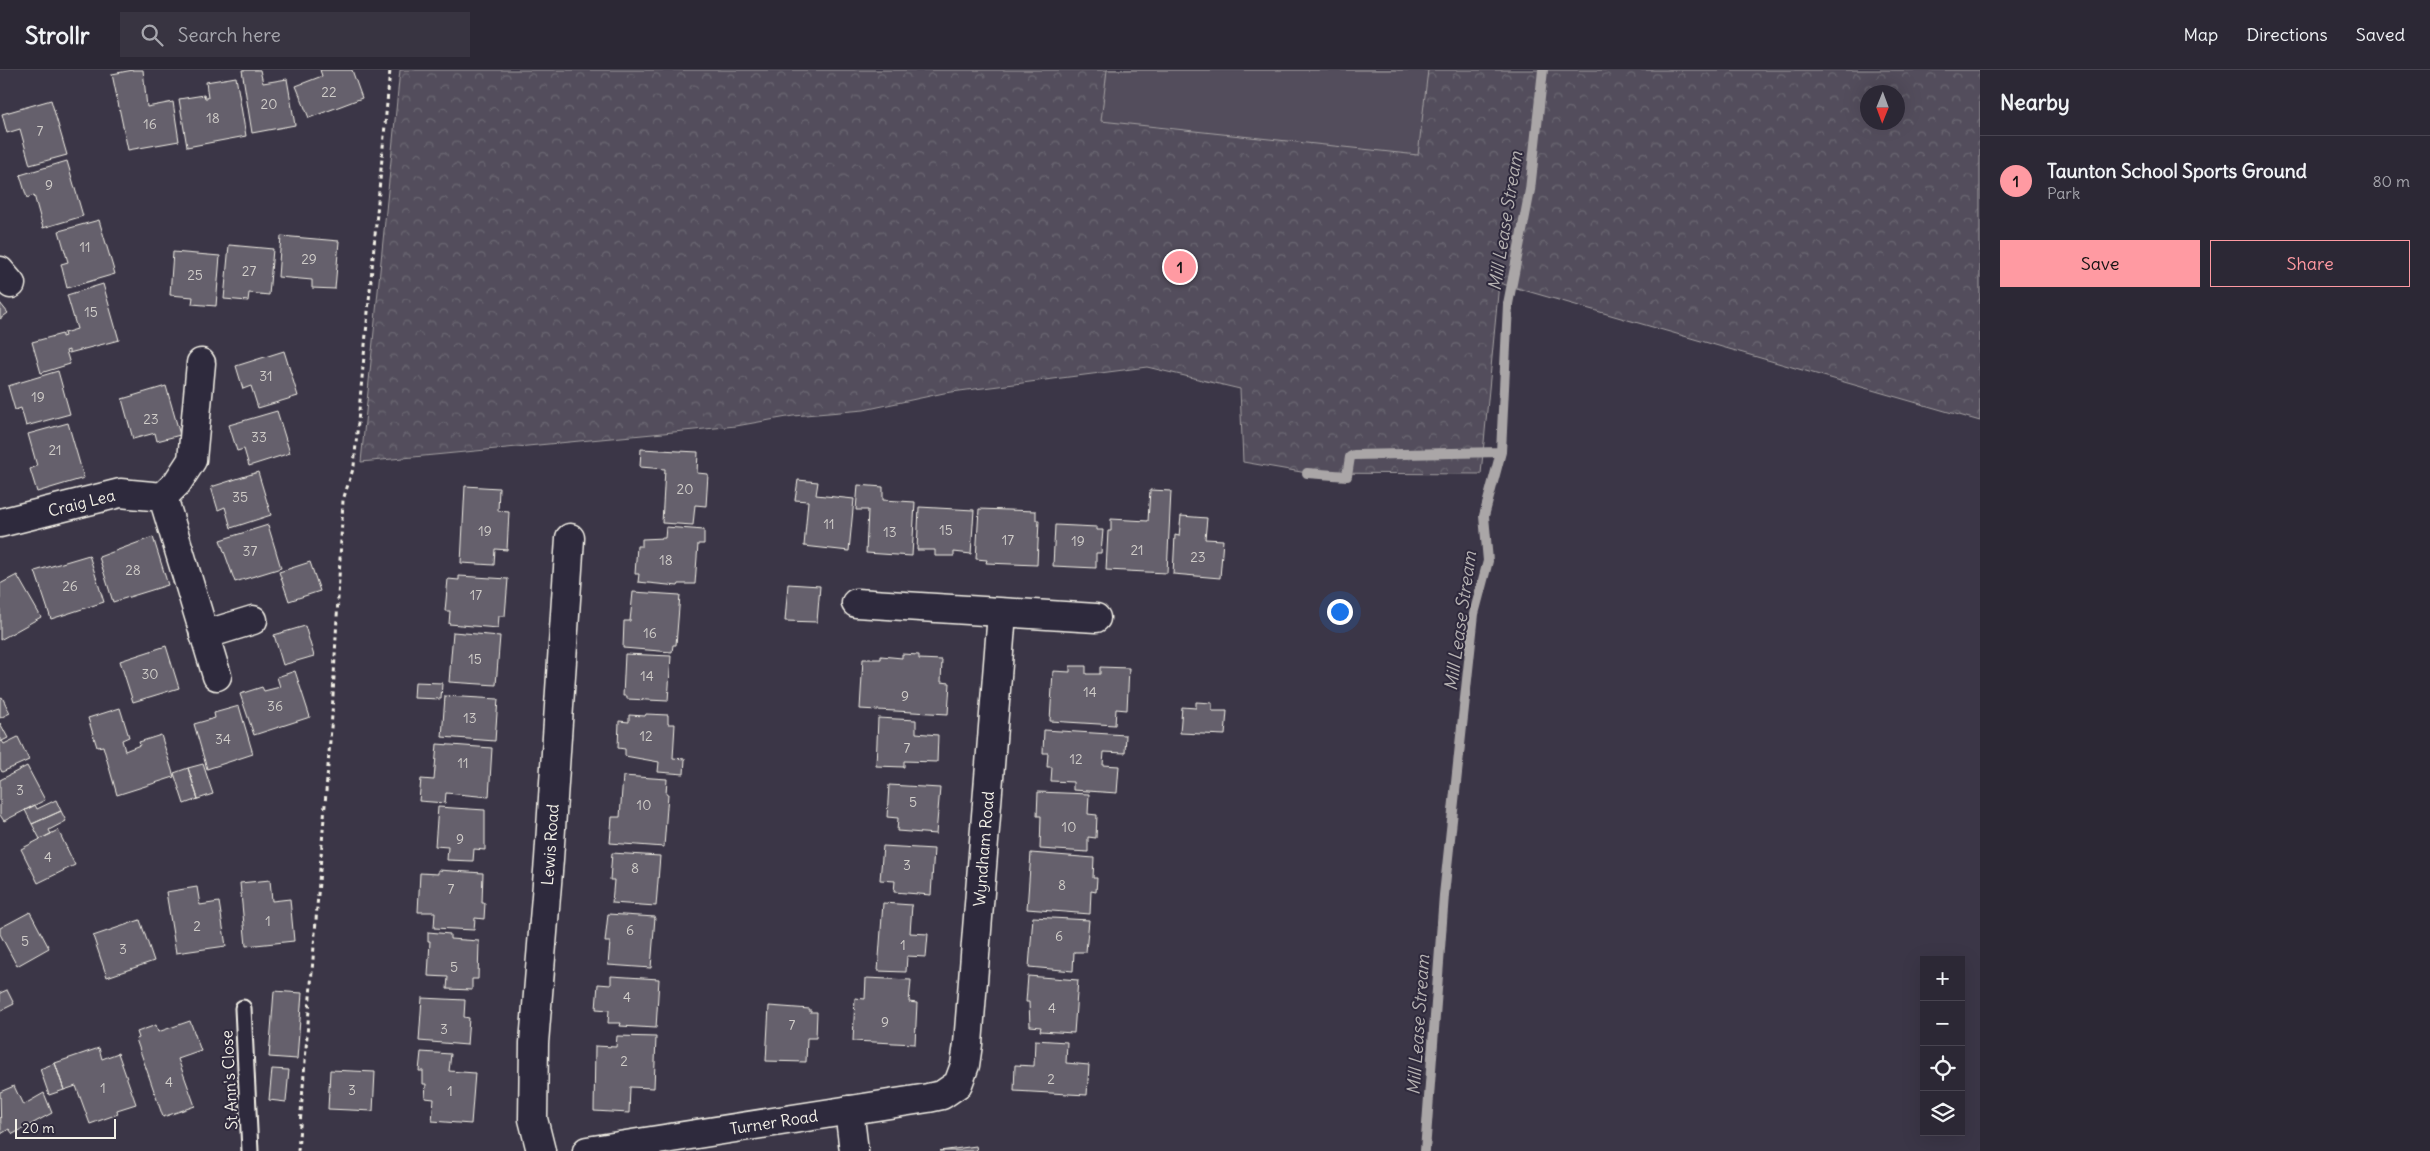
<!DOCTYPE html>
<meta charset="utf-8">
<style>
body{margin:0;font-family:Delius,sans-serif;background:#383441;color:#f1f3f6}
.controls{position:absolute;right:15px;bottom:15px;display:grid;overflow:hidden;border-radius:0px;box-shadow:0 5px 20px #0002}
.controls button{width:45px;height:45px;display:grid;place-items:center;padding:0;border:0;border-bottom:1px solid #484450;background:#2c2835;color:#f1f3f6;font:25px sans-serif}
.compass{position:absolute;left:1860px;top:15px;width:45px;height:45px;border-radius:50%;background:#2c2835;box-shadow:0 5px 20px #0002;rotate:181deg}
.scale{position:absolute;left:15px;bottom:12px;width:101px;box-sizing:border-box;padding-left:5px;border:2px solid #f4f1e8;border-top:0;font-size:14px;line-height:18px;white-space:nowrap;color:#f4f1e8;-webkit-text-stroke:4px #2f2a3d;paint-order:stroke}
.you{position:absolute;left:1339px;top:541px;width:18px;height:18px;margin:-12px;border:4px solid #fff;border-radius:50%;background:#1a73e8;box-shadow:0 0 0 8px #1a73e833}
.badge{display:grid;place-items:center;width:32px;height:32px;border-radius:50%;background:#ff9aa2;color:#111;font-size:16px;font-weight:700}
.pin{position:absolute;translate:-50% -50%;border:2px solid #fff;box-shadow:0 1px 5px #0006}
.list{margin:0;padding:0;list-style:none}
h2{display:flex;justify-content:space-between;align-items:center;height:65px;margin:0;padding:0 20px;font-size:21px}
h2 small{font-size:16px;font-weight:400;color:#a6a6ad}
.list li{display:grid;grid-template-columns:32px 1fr auto;gap:15px;align-items:center;box-sizing:border-box;height:90px;padding:0 20px;border-top:1px solid #484450}
.list b{display:block;font-size:19px;white-space:nowrap}
.list p{margin:0;font-size:16px;white-space:nowrap;color:#a6a6ad}
.list em{font-size:16px;font-style:normal;color:#a6a6ad}
.actions{display:flex;gap:10px;padding:15px 20px}
.actions a{flex:1;padding:11px 0;border:1px solid #ff9aa2;border-radius:0px;text-align:center;font-size:18px;color:#ff9aa2}
.actions .main{background:#ff9aa2;color:#111}
.icon{flex:none;width:28px;height:28px;fill:none;stroke:currentColor;stroke-width:2;stroke-linecap:round;stroke-linejoin:round}
.map{position:relative;flex:none;width:1980px;height:1081px;overflow:hidden}
header{display:flex;align-items:center;gap:30px;box-sizing:border-box;height:70px;padding:0 25px;background:#2c2835;border-bottom:1px solid #484450}
header strong{font-size:24px}
nav{display:flex;gap:28px;margin-inline-start:auto;font-size:18px}
.search{width:350px;height:45px;background:#383441;display:flex;align-items:center;gap:12px;box-sizing:border-box;padding:0 18px;border-radius:0px;color:#a6a6ad;font-size:19px}
main{display:flex}
aside{flex:1;background:#2c2835}
.map>svg:first-child{display:block}
.forest{fill:url(#forest-crowns);stroke:#a4a0a2;fill-rule:evenodd}
.pitch{fill:#534e5c;stroke:#a4a0a2}
.lines{fill:none;stroke-linecap:round;stroke-linejoin:round}
.stream{stroke:#aaa6a7;stroke-width:10}
.building{fill:#65616c;stroke:#f4f1e8}
.lane-casing{stroke:#f4f1e8;stroke-width:19}
.street-casing{stroke:#f4f1e8;stroke-width:31}
.path{stroke:#f4f1e8;stroke-width:3;stroke-dasharray:4 4;stroke-linecap:butt}
.lane{stroke:#2f2a3d;stroke-width:15}
.street{stroke:#2f2a3d;stroke-width:28}
.labels{text-anchor:middle;dominant-baseline:central;stroke-width:4;stroke-linejoin:round;paint-order:stroke}
.number-label{font-size:14px;fill:#d0cdc9}
.street-label{font-size:16px;fill:#f4f1e8;stroke:#2f2a3d}
.water-label{font-size:18px;font-style:italic;fill:#b6b2b2;stroke:#2f2a3d}
</style>
<header>
<strong>Strollr</strong>
<div class="search"><svg class="icon" aria-label="search" viewBox="0 0 24 24"><circle cx="10" cy="10" r="6"/><path d="M15 15l6 6"/></svg>Search here</div>
<nav><a>Map</a><a>Directions</a><a>Saved</a></nav>
</header>
<main>
<div class="map">
<svg width="1980" height="1081" viewBox="0 0 1980 1081">
<defs>
<pattern id="forest-crowns" width="20" height="18" patternUnits="userSpaceOnUse" patternTransform="scale(1.25)"><rect width="20" height="18" fill="#534e5c"/><path d="M2 6a3 3 0 1 1 6 0M12 15a3 3 0 1 1 6 0" fill="none" stroke="#6c6873"/></pattern>
</defs>
<rect width="100%" height="100%" fill="#3b3647"/>
<filter id="ink" filterUnits="userSpaceOnUse"><feTurbulence type="fractalNoise" baseFrequency=".02" numOctaves="2"/><feDisplacementMap in="SourceGraphic" scale="10" xChannelSelector="R" yChannelSelector="G"/><feConvolveMatrix kernelMatrix="1 2 1 2 8 2 1 2 1" color-interpolation-filters="sRGB"/></filter>
<g filter="url(#ink)">
<path class="forest" d="M400,0h1580v351l-481,-138 -18,191 -174,-1 -64,-11 -3,-73 -93,-22 -203,26 -80,17 -71,6 -57,10 -375,36zM1868,22h30v30h-30z"/>
<path class="pitch" d="M1107,0h321l-10,85 -317,-34z"/>
<g class="lines">
<path class="stream" d="M1307,403l40,3 3,-19 4,-2 147,-3
M1425,1081l19,-256 30,-281 14,-53 -4,-45 17,-64 7,-148 22,-114 13,-120"/>
</g>
<path class="building" d="M133,0h10l4,37 26,-5 6,39 -51,9 -16,-76z
M242,0h18l3,13 24,-4 8,46 -43,8z
M320,0h32l10,28 -53,20 -13,-32 26,-10z
M236,7l10,59 -59,11 -8,-48 25,-4 1,3h3l-2,-16z
M51,30l16,55 -37,10 -10,-36 -13,4 -5,-19z
M67,91l16,55 -40,12 -9,-33 -7,3 -7,-23z
M99,150l16,54 -48,14 -6,-24 7,-2 -9,-31z
M281,166l58,5 -4,48 -23,-1v-8l-34,-3z
M229,175l44,4 -4,46 -20,-2 -1,8 -24,-2z
M173,182l47,4 -4,50 -24,-2 1,-7 -23,-2z
M103,214l16,56 -50,13v-3l-3,1 4,13 -29,9 -9,-31 30,-8v3l3,-1 -1,-3 13,-4 -10,-34z
M0,233l8,10 -8,6z
M284,281l14,45 -40,12 -7,-22 -8,3 -7,-23z
M58,301l12,43 -44,12 -5,-18 -6,2 -7,-24z
M166,316l14,49 -23,6 -2,-8 -22,6 -11,-40z
M277,341l13,42 -41,13 -5,-17 -7,2 -8,-26z
M68,353l16,55 -47,14 -7,-23 7,-3 -9,-32z
M641,379l57,3 -1,21 11,1 -2,32 -11,-1 -2,20 -31,-2 3,-54 -25,-2z
M258,402l13,43 -40,13 -6,-21 -7,3 -7,-23z
M798,410l20,2 -2,13 38,4 -5,52 -45,-5 4,-45 -13,-1z
M858,415l25,2v13l32,2 -3,54 -46,-3 2,-43h-12z
M465,416l34,2 -1,23 11,1 -2,38 -12,-1 -1,16 -33,-2z
M1150,420l21,1 -4,82 -61,-3 2,-39h3v-12l37,2z
M919,437l55,3 -3,44 -17,-2v4h-19v-6h-18z
M979,439l57,2v9h3l-2,45 -51,-2 1,-3 -11,-1z
M1181,446l26,2 -2,21 18,1 -3,38 -47,-4 2,-39 4,1z
M268,455l13,43 -46,14 -15,-42z
M1055,455l42,2v3h6l-2,23h-5v15l-43,-2z
M666,457l38,3v14h-6l-3,40h-16l-1,2 -40,-4 1,-8h-4l2,-28h5v-7l23,-1z
M153,467l15,48 -55,17 -14,-45z
M89,485l15,47 -53,17 -16,-48z
M310,492l10,29 -31,10 -10,-29z
M17,505l24,42 -41,23v-56z
M459,506l49,3 -3,37h-6l-1,12 -49,-4 1,-13h-5l3,-32 11,1z
M788,514l32,2 -3,36 -32,-1z
M633,522l47,3 -4,50h-3l-1,7 -49,-4 1,-27h6z
M305,556l9,30 -31,9 -9,-30z
M453,562l47,4 -4,49 -47,-3z
M166,576l13,42 -46,14 -13,-41z
M625,584l46,2 -3,45 -41,-2v-3h-4z
M902,584l17,1v4l23,1 -1,22 9,1 -2,31 -88,-5 3,-50h18v-3l21,2z
M1070,596h16v8h14v-7l29,1 -2,42 -11,-1 -1,16 -65,-4 3,-50 17,1z
M295,601l15,46 -56,18 -14,-41 22,-7 2,4 16,-4 -3,-10z
M415,612l27,1 -1,16 -27,-1z
M445,626l53,3 -3,42 -53,-4z
M2,627l8,16 -10,5v-20z
M1196,632l16,1v8h15l-2,24 -45,-2 2,-26 14,1z
M239,636l14,48 -46,15 -13,-45 21,-6 -1,-5z
M120,638l9,29 -7,3 3,11 15,-6 -1,-3 22,-7 13,42 -57,18 -14,-49 -6,1 -9,-29z
M646,644l22,1v9h7l-2,34 12,1 -1,15 -26,-2 1,-10 -34,-6v-7l-7,-1 1,-27 10,1v-7l16,1z
M878,648l38,2v13l22,2 -1,27 -33,-1v6l-28,-1z
M0,653l8,15 -8,4z
M1044,660l82,5 -1,18 -21,-1 -1,13 16,1 -2,27 -44,-3v-8l-22,-1 1,-14h-5l1,-14h-5z
M18,667l11,23 -27,12 -2,-4v-26l2,-1 2,3z
M437,674l55,4 -3,49 -43,-4 -1,10 -26,-2 2,-22 13,1z
M203,694l10,30 -15,5 -10,-31z
M27,696l18,34 -41,21 -4,-6v-35z
M188,698l10,31 -14,5 -10,-31z
M623,706l44,3 -1,15h2l-4,53 -54,-4 2,-26h8z
M889,715l51,3 -4,46 -39,-3 1,-13 -11,-1z
M1038,722l51,2 -1,20 9,1 -1,23 -8,-1v15l-48,-3 1,-33h-4z
M56,730l5,11 -29,13 -7,-14 10,-5 2,4z
M438,737l47,3v40l-11,-1 -1,12 -26,-1 1,-13 -13,-1z
M61,741l5,10 -17,9 2,4 -11,5 -8,-15z
M58,760l17,35 -37,18 -17,-34z
M883,776l51,3 -3,46 -37,-3 1,-11 -15,-1z
M612,783l48,3 -4,50 -44,-3 2,-23h-4z
M1031,783l63,5 -1,20h4l-1,14 -5,-1 -1,23 -63,-5z
M438,800l45,3 -1,30h3l-1,16 -9,-1 -1,12 -40,-2 1,-16h-17l2,-39 18,1z
M270,810l2,21 18,-2 4,42 -48,5 -6,-63z
M197,817l3,18 19,-3 7,44 -50,7 -10,-61z
M883,833l29,2 -2,28 18,1 -2,23 -19,-1 -1,16 -28,-1z
M30,842l19,36 -32,18 -17,-32v-6z
M608,844l47,3 -4,51 -43,-3 2,-23h-5z
M1033,847l56,3 -3,32h-12l-1,19 -44,-4z
M140,850l14,41 -47,16 -14,-41z
M428,862l22,2v5l29,2 -1,38h-6v11l-25,-1 1,-12 -20,-1 2,-35h-2z
M611,906l48,3 -3,49 -36,-2 1,-3h-13l1,-13 -13,-1 2,-25 13,1z
M1028,906l50,4 -4,53 -34,-2 1,-4 -11,-1 -1,-24h-3z
M866,908l45,2 -2,22 8,1 -2,41 -62,-3 2,-43 10,1z
M7,920l7,14 -14,7v-18z
M274,921l28,2 -5,66 -28,-2z
M422,928l43,2 -1,17 5,1 -2,27 -48,-4z
M769,936l41,3v3h7l-1,26h-9l-1,24 -40,-1z
M190,951l11,30 -23,8 17,47 -32,11 -27,-78 3,-1 -2,-6 19,-7 2,7z
M617,966l39,1 -2,51 -24,-1 -1,26 -35,-2 1,-65 21,1z
M1035,970l32,2 -1,21 23,2 -2,30 -73,-4 1,-26 19,1z
M99,978l3,11 16,-6 18,51 -19,6 1,4 -28,10 -14,-38 -12,4 -9,-27z
M421,982l30,2 -2,17 26,2 -4,51 -39,-3 2,-22 -9,-1 1,-14h-3v-13h-4z
M55,993l9,27 -15,5 -9,-26z
M272,999l17,1 -3,32 -17,-2z
M330,1000l45,2 -2,39 -45,-2z
M14,1016l9,19 21,-12 8,20 -39,21 -4,-5 -8,5 -1,-42z
M976,1076l1,5h-37z"/>
<g class="lines">
<defs>
<path id="lane" d="M243,938l7,143"/>
<g id="street">
<path d="M0,201l11,13"/>
<path d="M163,427l14,-14 15,-23 9,-97"/>
<path id="s1" d="M0,453l120,-30 43,4 54,179"/>
<path d="M856,533l240,15"/>
<path d="M204,565l49,-15"/>
<path d="M849,1040l5,41"/>
<path id="s2" d="M541,1081l-8,-32 1,-76 15,-184 21,-321"/>
<path id="s3" d="M587,1081l341,-53 14,-3 16,-11 7,-19 3,-21 34,-431"/>
</g>
</defs>
<use href="#lane" class="lane-casing"/>
<use href="#street" class="street-casing"/>
<path class="path" d="M298,1081l34,-436 11,-215 11,-34 36,-396"/>
<use href="#lane" class="lane"/>
<use href="#street" class="street"/>
</g>
</g>
<g class="labels">
<g class="number-label">
<text x="329" y="22">22</text>
<text x="269" y="34">20</text>
<text x="213" y="48">18</text>
<text x="150" y="54">16</text>
<text x="40" y="61">7</text>
<text x="49" y="115">9</text>
<text x="85" y="177">11</text>
<text x="309" y="189">29</text>
<text x="249" y="201">27</text>
<text x="195" y="205">25</text>
<text x="91" y="242">15</text>
<text x="266" y="306">31</text>
<text x="38" y="327">19</text>
<text x="151" y="349">23</text>
<text x="259" y="367">33</text>
<text x="55" y="380">21</text>
<text x="685" y="419">20</text>
<text x="240" y="427">35</text>
<text x="829" y="454">11</text>
<text x="946" y="460">15</text>
<text x="485" y="461">19</text>
<text x="890" y="462">13</text>
<text x="1008" y="470">17</text>
<text x="1078" y="471">19</text>
<text x="1137" y="480">21</text>
<text x="250" y="481">37</text>
<text x="1198" y="487">23</text>
<text x="666" y="490">18</text>
<text x="133" y="500">28</text>
<text x="70" y="516">26</text>
<text x="476" y="525">17</text>
<text x="650" y="563">16</text>
<text x="475" y="589">15</text>
<text x="150" y="604">30</text>
<text x="647" y="606">14</text>
<text x="1090" y="622">14</text>
<text x="905" y="626">9</text>
<text x="275" y="636">36</text>
<text x="470" y="648">13</text>
<text x="646" y="666">12</text>
<text x="223" y="669">34</text>
<text x="907" y="678">7</text>
<text x="1076" y="689">12</text>
<text x="463" y="693">11</text>
<text x="20" y="720">3</text>
<text x="913" y="732">5</text>
<text x="644" y="735">10</text>
<text x="1069" y="757">10</text>
<text x="460" y="769">9</text>
<text x="48" y="787">4</text>
<text x="907" y="795">3</text>
<text x="635" y="798">8</text>
<text x="1062" y="815">8</text>
<text x="451" y="819">7</text>
<text x="268" y="851">1</text>
<text x="197" y="856">2</text>
<text x="630" y="860">6</text>
<text x="1059" y="866">6</text>
<text x="25" y="871">5</text>
<text x="903" y="875">1</text>
<text x="123" y="879">3</text>
<text x="454" y="897">5</text>
<text x="627" y="927">4</text>
<text x="1052" y="938">4</text>
<text x="885" y="952">9</text>
<text x="792" y="955">7</text>
<text x="444" y="959">3</text>
<text x="624" y="991">2</text>
<text x="1051" y="1009">2</text>
<text x="169" y="1012">4</text>
<text x="103" y="1018">1</text>
<text x="352" y="1020">3</text>
<text x="450" y="1021">1</text>
</g>
<g class="street-label">
<text stroke="none"><textPath href="#s1" startOffset="84">Craig Lea</textPath></text>
<text stroke="none"><textPath href="#s2" startOffset="308">Lewis Road</textPath></text>
<text stroke="none"><textPath href="#s3" startOffset="616">Wyndham Road</textPath></text>
<text transform="translate(229 1010) rotate(-93)">St Ann's Close</text>
<text stroke="none"><textPath href="#s3" startOffset="189">Turner Road</textPath></text>
</g>
<g class="water-label">
<text transform="translate(1505 151) rotate(-81)">Mill Lease Stream</text>
<text transform="translate(1460 551) rotate(-82)">Mill Lease Stream</text>
<text transform="translate(1418 955) rotate(-86)">Mill Lease Stream</text>
</g>
</g>
</svg>
<div class="controls">
<button>+</button>
<button>−</button>
<button><svg class="icon" aria-label="locate" viewBox="0 0 24 24"><circle cx="12" cy="12" r="6"/><path d="M12 2v4M12 18v4M2 12h4M18 12h4"/></svg></button>
<button><svg class="icon" aria-label="layers" viewBox="0 0 24 24"><path d="M12 4l9 5-9 5-9-5zM3 14l9 5 9-5"/></svg></button>
</div>
<svg class="compass" viewBox="-18 -18 36 36"><path d="M0-13l5 13h-10z" fill="#e53935"/><path d="M0 13l5-13h-10z" fill="#a6a6ad"/></svg>
<div class="scale">20 m</div>
<div class="you"></div>
<div class="pin badge" style="left:1180px;top:197px">1</div>
</div>
<aside>
<h2>Nearby<small></small></h2>
<ul class="list">
<li><span class="badge">1</span><div><b>Taunton School Sports Ground</b><p>Park</p></div><em>80 m</em></li>
</ul>
<div class="actions"><a class="main">Save</a><a>Share</a></div>
</aside>
</main>
